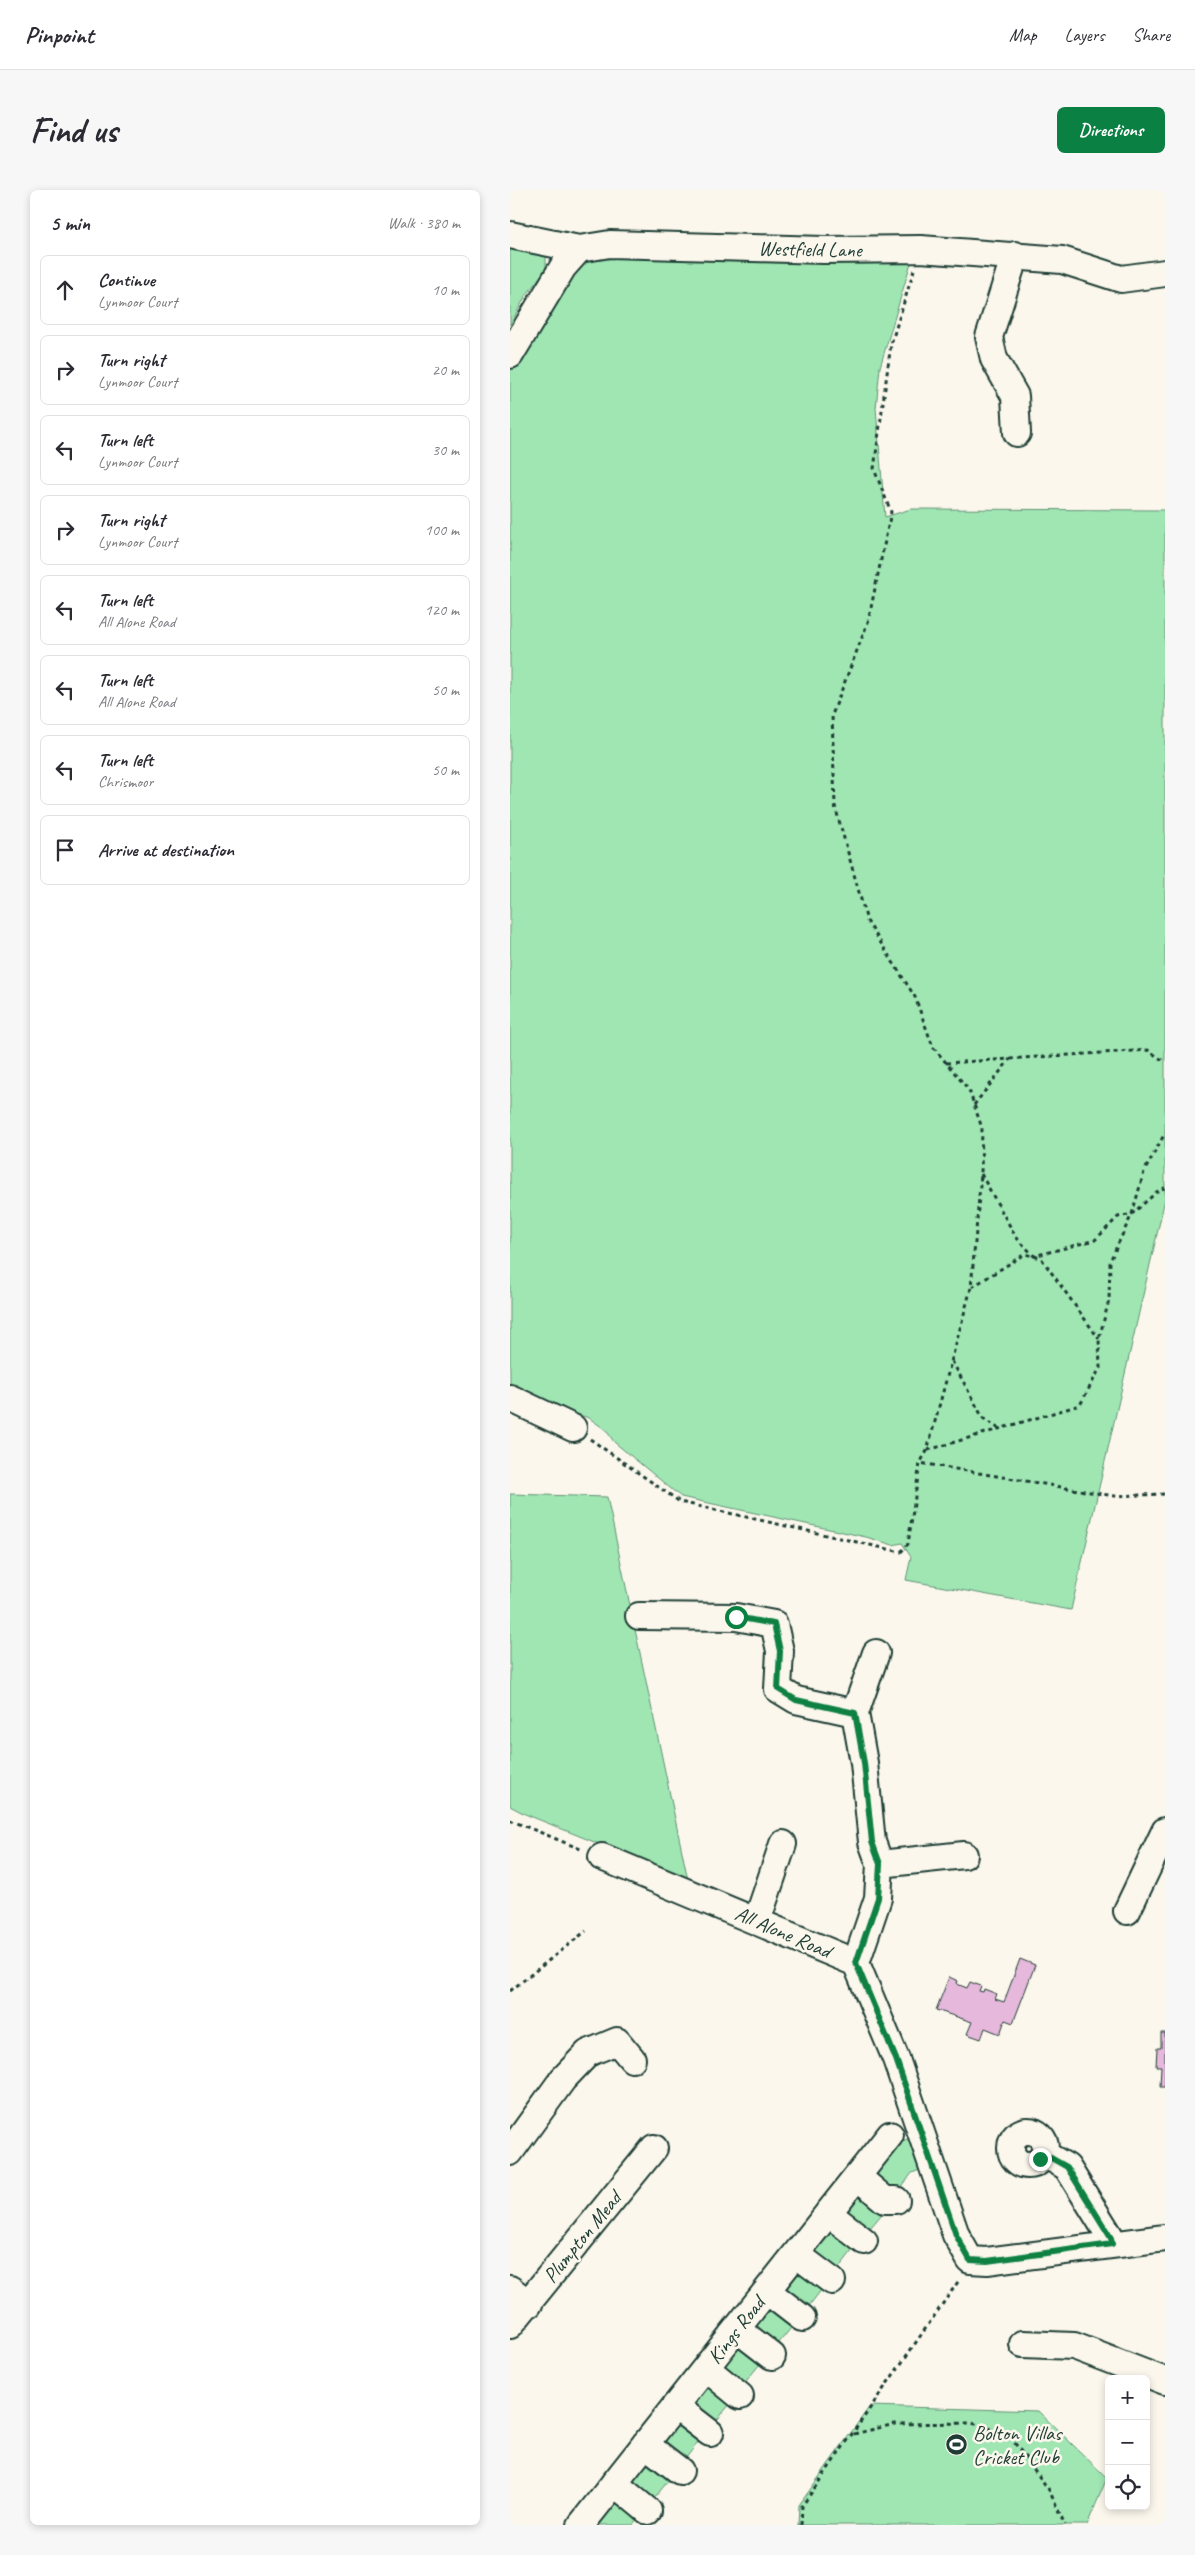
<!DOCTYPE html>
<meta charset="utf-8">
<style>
body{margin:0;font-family:Caveat,sans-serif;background:#f7f7f7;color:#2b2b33}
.controls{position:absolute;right:15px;bottom:15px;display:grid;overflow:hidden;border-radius:8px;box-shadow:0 2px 8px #0003}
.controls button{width:45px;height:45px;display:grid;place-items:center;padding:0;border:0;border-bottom:1px solid #e1e1e2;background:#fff;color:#2b2b33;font:25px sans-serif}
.stop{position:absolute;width:15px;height:15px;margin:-11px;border:4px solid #0b8043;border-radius:50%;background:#fff}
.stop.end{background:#0b8043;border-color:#fff;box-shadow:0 1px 5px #0008}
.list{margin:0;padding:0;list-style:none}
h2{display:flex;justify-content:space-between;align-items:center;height:65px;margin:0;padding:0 20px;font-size:21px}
h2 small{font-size:16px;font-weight:400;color:#7c7c81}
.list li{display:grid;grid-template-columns:32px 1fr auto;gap:15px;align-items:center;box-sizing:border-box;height:70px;margin:0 10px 10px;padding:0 10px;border:1px solid #e1e1e2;border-radius:8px}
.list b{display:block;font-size:19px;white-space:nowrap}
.list p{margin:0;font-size:16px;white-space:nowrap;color:#7c7c81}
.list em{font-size:16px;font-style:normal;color:#7c7c81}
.icon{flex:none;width:28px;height:28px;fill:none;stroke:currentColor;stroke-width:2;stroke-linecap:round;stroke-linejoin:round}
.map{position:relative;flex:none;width:655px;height:2335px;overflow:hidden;border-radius:8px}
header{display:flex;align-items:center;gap:30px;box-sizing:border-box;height:70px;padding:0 25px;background:#fff;border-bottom:1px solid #e1e1e2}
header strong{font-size:24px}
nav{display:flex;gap:28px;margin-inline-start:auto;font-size:18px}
.intro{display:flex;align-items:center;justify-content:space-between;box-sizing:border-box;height:120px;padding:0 30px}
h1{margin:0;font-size:35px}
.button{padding:12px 22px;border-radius:8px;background:#0b8043;color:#fff;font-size:18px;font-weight:700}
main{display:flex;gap:30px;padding:0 30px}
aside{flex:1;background:#fff;border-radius:8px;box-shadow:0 2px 8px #0003}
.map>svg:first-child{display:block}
.green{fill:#a0e6b3;stroke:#609274}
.building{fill:#e5b8dc;stroke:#1f3d34}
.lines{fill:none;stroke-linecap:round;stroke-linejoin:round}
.minor-casing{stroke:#1f3d34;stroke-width:30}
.path{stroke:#1f3d34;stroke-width:3;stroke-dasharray:4 4;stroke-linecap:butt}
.minor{stroke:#fbf7ec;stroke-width:26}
.route{stroke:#0b8043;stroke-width:6}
.labels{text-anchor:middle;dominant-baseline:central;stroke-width:5;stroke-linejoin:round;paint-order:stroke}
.street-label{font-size:21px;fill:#1f3d34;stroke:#fbf7ec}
.poi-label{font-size:21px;fill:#1f3d34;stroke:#fbf7ec;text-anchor:start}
</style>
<header>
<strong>Pinpoint</strong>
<nav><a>Map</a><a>Layers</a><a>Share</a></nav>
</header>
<div class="intro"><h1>Find us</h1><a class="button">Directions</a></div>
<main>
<aside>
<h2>5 min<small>Walk · 380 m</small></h2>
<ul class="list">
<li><svg class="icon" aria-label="ahead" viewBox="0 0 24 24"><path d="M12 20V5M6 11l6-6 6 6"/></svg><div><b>Continue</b><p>Lynmoor Court</p></div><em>10 m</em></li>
<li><svg class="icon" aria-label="right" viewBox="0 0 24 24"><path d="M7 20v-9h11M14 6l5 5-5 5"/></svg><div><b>Turn right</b><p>Lynmoor Court</p></div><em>20 m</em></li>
<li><svg class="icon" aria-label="left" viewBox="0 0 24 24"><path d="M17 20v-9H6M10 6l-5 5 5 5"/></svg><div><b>Turn left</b><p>Lynmoor Court</p></div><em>30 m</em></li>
<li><svg class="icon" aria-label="right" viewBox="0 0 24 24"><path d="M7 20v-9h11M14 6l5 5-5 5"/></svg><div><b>Turn right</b><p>Lynmoor Court</p></div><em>100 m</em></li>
<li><svg class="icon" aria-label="left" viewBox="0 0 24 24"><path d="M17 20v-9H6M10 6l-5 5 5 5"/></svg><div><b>Turn left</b><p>All Alone Road</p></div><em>120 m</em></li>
<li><svg class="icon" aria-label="left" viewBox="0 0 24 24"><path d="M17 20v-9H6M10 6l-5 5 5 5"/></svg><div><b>Turn left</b><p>All Alone Road</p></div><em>50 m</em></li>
<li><svg class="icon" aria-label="left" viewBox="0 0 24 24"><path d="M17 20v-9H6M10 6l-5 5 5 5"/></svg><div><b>Turn left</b><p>Chrismoor</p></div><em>50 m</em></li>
<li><svg class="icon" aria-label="arrive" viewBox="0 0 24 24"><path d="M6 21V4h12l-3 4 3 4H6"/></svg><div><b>Arrive at destination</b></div></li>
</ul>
</aside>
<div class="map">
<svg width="655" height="2335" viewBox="0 0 655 2335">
<rect width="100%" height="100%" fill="#fbf7ec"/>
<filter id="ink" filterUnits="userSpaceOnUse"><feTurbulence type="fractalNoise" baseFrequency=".02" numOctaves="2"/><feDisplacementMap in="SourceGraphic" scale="10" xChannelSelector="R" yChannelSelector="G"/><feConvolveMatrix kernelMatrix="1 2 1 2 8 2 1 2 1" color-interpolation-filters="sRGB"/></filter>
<g filter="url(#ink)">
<path class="green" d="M0,58l36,8v13l-21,28 -15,28z
M84,66l318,3 -32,108 -4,41 9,109 26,-8 254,1v689l-94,411 -165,-30 5,-23 -9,-14 -9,2 -27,-8 -185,-40 -67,-55 -8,-12 -17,-12 -79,-25v-1026l64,-97z
M0,1304l97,3 81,383 -163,-66 -15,-8z
M400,1948l15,30 -13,5 -12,16 -9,3 -15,-14v-7l24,-29z
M351,1999l25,20 -20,24 -25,-19z
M321,2036l25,20 -21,27 -26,-20z
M290,2075l25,20 -20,26 -26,-20z
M260,2113l25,20 -21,26 -25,-20z
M230,2150l24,19 -22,27 -24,-19z
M199,2189l25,20 -21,26 -25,-20z
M360,2216l168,5 69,67 -20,47h-289l1,-20z
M169,2227l24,19 -21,27 -24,-19z
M138,2265l25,20 -22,27 -25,-19z
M107,2305l24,19 -8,11h-32l-5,-4z"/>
<path class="building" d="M510,1769l15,6 -22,58 -8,-3 -5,14 -15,-6 -4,11 -14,-5 5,-12 -36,-12 13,-33 9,4 -1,3 10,4 3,-6 11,4 -2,5 4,1 1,-3 13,5 -2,5 9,3z
M651,1843h4v54h-5l1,-21h-5l1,-18h4z"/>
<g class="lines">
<defs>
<path id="minor" d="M0,45l69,14 31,-5 214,6 97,-1 141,11 59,19 44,-6
M505,65l-26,82 5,22 21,37 2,37
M0,165l53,-88 16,-18
M0,1208l63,30
M129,1426l97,1 38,7 6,27 -2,38 18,11 59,13 9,50 8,79 8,22 -2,34 -22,65
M345,1523l21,-60
M92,1667l254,106 40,96 60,176 14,25 17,1 178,-23
M370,1674l84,-9
M617,1721l38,-80
M247,1731l26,-77
M501 1958a17 17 0 1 1 34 0a17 17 0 1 1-34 0Z
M0,1962l53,-73 25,-26 29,-12 15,18
M534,1964l23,13 44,71 2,6
M348,1987l27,23h11
M318,2023l36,28
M286,2064l36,27
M0,2099l19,15
M257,2101l35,27
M0,2135l144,-177
M227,2139l35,27
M513,2154l51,2 91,35
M196,2178l34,28
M165,2216l35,27
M135,2254l35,27
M104,2293l34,28
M71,2335l309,-390"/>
</defs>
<use href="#minor" class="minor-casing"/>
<path class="path" d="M404,80l-23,74 -17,125 17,43 -23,110 -36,93 3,91 32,115 48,76 18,50 36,43 13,38 -1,46 -10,114 -44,163 -7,12
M436,873l202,-13 17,12
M464,915l36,-46
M471,984l35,63 18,19 61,-16 23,-23 14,-3 12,-42 21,-39
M462,1097l53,-33 16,4 58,81
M442,1171l31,57 18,12
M80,1249l90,63 221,50 7,-8 12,-81 194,33 51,-2
M418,1260l152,-45 20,-37 -1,-29 10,-39 1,-39 22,-47 28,-25 5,-1
M0,1630l73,30
M0,1801l76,-60
M344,2244l41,-10 77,-1 36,11 41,56 16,35
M291,2335l1,-19 158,-227"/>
<use href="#minor" class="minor"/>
</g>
</g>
<g class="lines" filter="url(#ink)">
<path class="route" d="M226,1427l38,7 6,27 -2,38 18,11 59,13 9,50 8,79 8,22 -2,34 -22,65 40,96 60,176 14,25 17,1 125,-17 -1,-6 -44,-71 -23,-13 -4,5"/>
</g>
<defs>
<symbol id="stadium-disc" viewBox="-11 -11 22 22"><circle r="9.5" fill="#1f3d34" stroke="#fbf7ec"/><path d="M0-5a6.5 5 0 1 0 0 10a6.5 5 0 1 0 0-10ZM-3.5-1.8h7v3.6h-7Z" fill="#fff"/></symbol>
</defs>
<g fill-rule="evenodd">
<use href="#stadium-disc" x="434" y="2242" width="25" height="25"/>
</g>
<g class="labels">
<g class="street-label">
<text transform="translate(300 59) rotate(1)">Westfield Lane</text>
<text transform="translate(273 1742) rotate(23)">All Alone Road</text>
<text transform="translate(72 2047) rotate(-51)">Plumpton Mead</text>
<text transform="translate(226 2140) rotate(-52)">Kings Road</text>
</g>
<g class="poi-label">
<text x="463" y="2243">Bolton Villas<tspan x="463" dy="24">Cricket Club</tspan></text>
</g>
</g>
</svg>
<div class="controls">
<button>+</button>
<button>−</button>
<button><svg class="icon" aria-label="locate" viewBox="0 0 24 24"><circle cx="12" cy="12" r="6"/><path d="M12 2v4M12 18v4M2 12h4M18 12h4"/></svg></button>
</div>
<div class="stop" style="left:226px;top:1427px"></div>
<div class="stop end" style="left:530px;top:1969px"></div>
</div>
</main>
